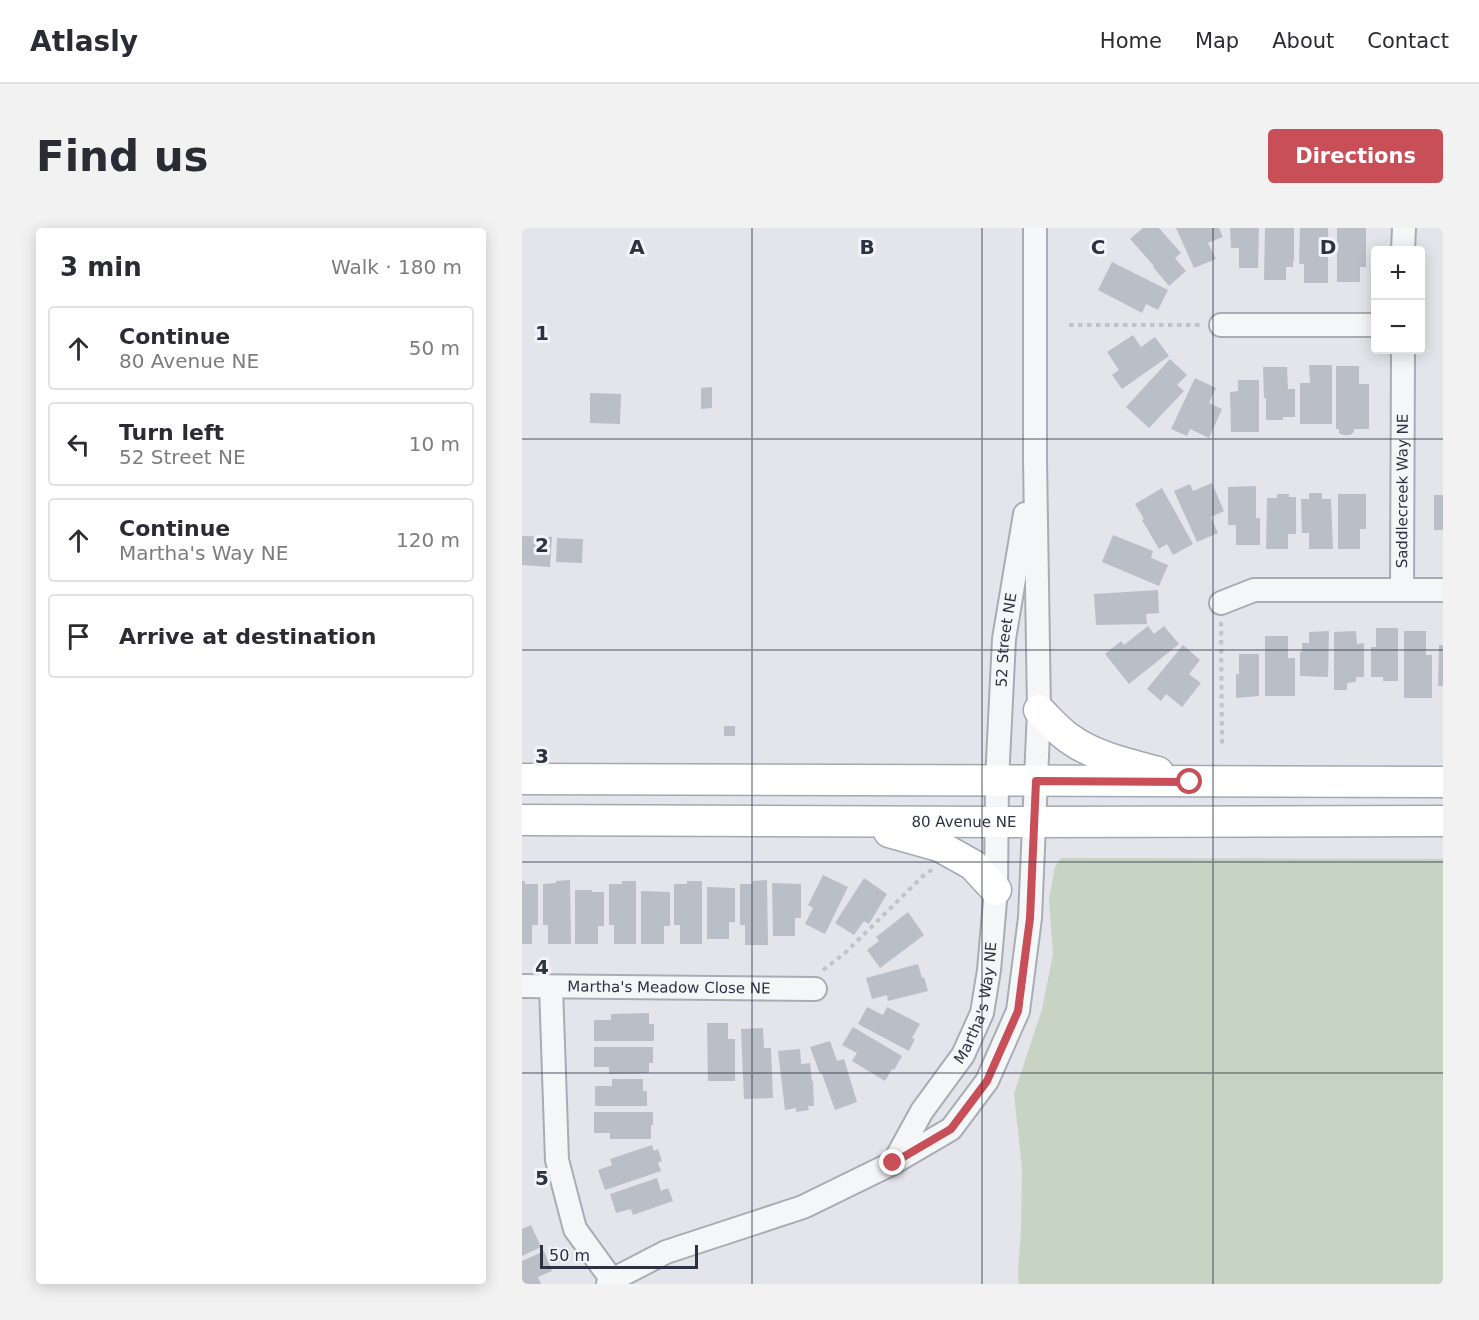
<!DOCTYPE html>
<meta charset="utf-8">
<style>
body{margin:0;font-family:"DejaVu Sans",sans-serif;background:#f2f2f3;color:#2b2b33}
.controls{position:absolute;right:18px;top:18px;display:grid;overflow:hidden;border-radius:6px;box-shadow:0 3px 15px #0003}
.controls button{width:54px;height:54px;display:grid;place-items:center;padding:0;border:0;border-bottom:2px solid #e1e1e2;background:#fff;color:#2b2b33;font:30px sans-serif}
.scale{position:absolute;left:18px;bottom:15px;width:158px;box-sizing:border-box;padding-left:6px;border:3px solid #2b3241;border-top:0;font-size:16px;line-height:21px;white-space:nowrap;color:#2b3241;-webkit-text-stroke:4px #f2f4f7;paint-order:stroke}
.stop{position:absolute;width:18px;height:18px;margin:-14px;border:4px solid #c84e58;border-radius:50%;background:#fff}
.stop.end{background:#c84e58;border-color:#fff;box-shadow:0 2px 6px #0008}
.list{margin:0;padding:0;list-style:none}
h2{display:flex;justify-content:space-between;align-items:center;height:78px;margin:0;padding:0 24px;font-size:26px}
h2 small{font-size:20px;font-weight:400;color:#7c7c81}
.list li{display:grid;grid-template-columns:39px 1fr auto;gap:18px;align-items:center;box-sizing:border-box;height:84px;margin:0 12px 12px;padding:0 12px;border:2px solid #e1e1e2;border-radius:6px}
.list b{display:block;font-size:22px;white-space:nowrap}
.list p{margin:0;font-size:20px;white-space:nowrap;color:#7c7c81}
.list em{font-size:20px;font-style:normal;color:#7c7c81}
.icon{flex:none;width:33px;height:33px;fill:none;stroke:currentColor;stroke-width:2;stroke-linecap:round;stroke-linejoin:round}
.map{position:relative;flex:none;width:921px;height:1056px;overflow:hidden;border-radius:6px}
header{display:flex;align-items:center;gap:36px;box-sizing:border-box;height:84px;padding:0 30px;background:#fff;border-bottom:2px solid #e1e1e2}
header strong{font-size:28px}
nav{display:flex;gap:33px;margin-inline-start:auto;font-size:21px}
.intro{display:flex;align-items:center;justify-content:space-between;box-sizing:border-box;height:144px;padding:0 36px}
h1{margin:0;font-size:42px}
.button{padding:15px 27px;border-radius:6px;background:#c84e58;color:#fff;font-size:21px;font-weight:700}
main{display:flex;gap:36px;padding:0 36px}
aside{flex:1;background:#fff;border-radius:6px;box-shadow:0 3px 15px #0003}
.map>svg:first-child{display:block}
.green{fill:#c7d4c4}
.building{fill:#babec7}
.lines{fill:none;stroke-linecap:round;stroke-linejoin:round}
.minor-casing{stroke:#a8acb4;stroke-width:26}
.major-casing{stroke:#a2a9b5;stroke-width:33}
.path{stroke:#c0c3c8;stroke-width:4;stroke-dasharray:4.5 4.5;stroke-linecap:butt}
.minor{stroke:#f5f6f8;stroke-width:22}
.major{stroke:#fff;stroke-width:30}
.route{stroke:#c84e58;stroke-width:8}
.grid{fill:none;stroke:#2b3241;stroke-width:1.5;stroke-opacity:0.55}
.labels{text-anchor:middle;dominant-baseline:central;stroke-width:6;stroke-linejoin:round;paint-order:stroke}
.street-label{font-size:15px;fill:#2b3241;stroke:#f2f4f7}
.grid-label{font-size:20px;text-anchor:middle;font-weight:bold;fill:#2b3241;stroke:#f2f4f7;stroke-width:6;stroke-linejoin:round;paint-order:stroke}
</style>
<header>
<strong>Atlasly</strong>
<nav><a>Home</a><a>Map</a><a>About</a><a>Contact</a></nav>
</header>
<div class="intro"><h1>Find us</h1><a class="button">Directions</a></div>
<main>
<aside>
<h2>3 min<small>Walk · 180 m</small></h2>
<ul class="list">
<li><svg class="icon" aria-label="ahead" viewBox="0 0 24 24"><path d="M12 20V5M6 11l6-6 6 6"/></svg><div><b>Continue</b><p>80 Avenue NE</p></div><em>50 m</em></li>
<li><svg class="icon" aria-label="left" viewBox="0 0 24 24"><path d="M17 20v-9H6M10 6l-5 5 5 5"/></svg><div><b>Turn left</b><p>52 Street NE</p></div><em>10 m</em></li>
<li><svg class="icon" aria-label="ahead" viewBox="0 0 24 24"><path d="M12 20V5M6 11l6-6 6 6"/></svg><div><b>Continue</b><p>Martha's Way NE</p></div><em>120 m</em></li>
<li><svg class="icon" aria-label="arrive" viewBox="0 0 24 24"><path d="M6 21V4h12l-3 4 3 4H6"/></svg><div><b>Arrive at destination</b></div></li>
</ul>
</aside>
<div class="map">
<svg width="921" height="1056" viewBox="0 0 921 1056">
<rect width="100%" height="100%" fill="#e3e5ea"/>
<path class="green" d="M539,630l382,1v425h-424l-1,-11 3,-43 1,-62 -8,-74 28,-85 11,-55 -4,-55 6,-32z"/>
<path class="building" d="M621,0h16l22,25 -6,5 11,13 -17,15 -16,-19 1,-1 -24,-27z
M654,0h43l4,9 -15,6 8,16 -22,9z
M708,0h29l-1,40h-19v-20h-8z
M743,0h29v33h-1v6h-7v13h-22z
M778,0h28v55h-24v-19h-5z
M815,0h29v39h-6v15h-23z
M590,34l56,28 -10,20 -12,-6 -4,9 -44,-23z
M611,107l8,12 14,-10 14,19 -47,33 -10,-14 7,-5 -12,-18z
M648,131l17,16 -10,10 7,6 -35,37 -23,-21z
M787,137h23v59h-32v-41h10z
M814,138h23v18h10v45h-15v3l-4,3h-7l-4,-2v-4h-3z
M741,139h24l1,22h7v28h-12v3h-17v-22h-2z
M673,150l21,10 -7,15 13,6 -13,29 -19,-9 -3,7 -16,-7z
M716,152h21v52h-28l-1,-40 8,-1z
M190,159v21l-11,1v-21z
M68,165l31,1 -1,30 -30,-1z
M690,255l12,28 -13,6 7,16 -21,9 -23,-51 16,-7 3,7z
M734,258v32h4v27h-24v-20h-8v-38z
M640,260l31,56 -20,11 -6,-11 -8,5 -17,-29 2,-1 -9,-15z
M787,265h13v6h9l2,50h-24v-16h-7l-1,-34h8z
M755,266h12v3h7v37h-8v15h-22l1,-51h10z
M816,266h28v35h-6v20h-22z
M912,267h9v35h-9z
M591,307l40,16 -2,7 17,7 -9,21 -57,-24z
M0,308l30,1 -2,30 -28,-2z
M35,310l26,1 -1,24 -26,-1z
M636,362l1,23 -13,1 1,10 -51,1 -2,-31z
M626,398l6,8 10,-8 15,18 -50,40 -24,-30 16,-13 3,4z
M854,400h22v53h-15v-4h-12v-30h5z
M807,403l-1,46 -28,-1v-24h2v-9h7v-11z
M834,403l1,13 7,-1v34h-8v5l-9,1v7h-13v-58z
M882,403h22v24h6v43h-28z
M743,408h23v22h7v38h-30z
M661,417l17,15 -11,14 12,9 -19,24 -16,-13 -5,7 -14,-12z
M917,417h4v41h-5z
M717,426h20v42l-23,2v-24h3z
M202,498h11v10h-11z
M301,647l25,12 -23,47 -20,-10 8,-16 -5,-3z
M342,650l23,16 -18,30 -5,-3 -10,14 -19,-12z
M48,652l1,64h-23v-19h-5v-41l13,-1v-2z
M245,652l1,65h-23v-20h-5v-41h13l-1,-3z
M0,653h3v3h13v41h-6v19h-10z
M100,653h14v63h-22v-19h-5v-41h13z
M165,653h15v63h-22v-19h-6v-41h13z
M250,655l29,1v34h-6v18h-22z
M185,659l28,1v34h-6v17h-22z
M53,662h17v2h12v34h-6v18h-23z
M119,663l29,1v34h-6v18h-23z
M386,684l16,23 -44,33 -13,-18 12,-9 -3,-4z
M396,736l4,14 2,-1 4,14 -40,10 -1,-6 -15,4 -6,-21z
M345,779l16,8 4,-8 33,17 -8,14 3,1 -6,12 -51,-27z
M127,785v11h5v17h-60v-21h17v-6z
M185,795h21v16h7v42h-27z
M331,799l49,29 -8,14 -2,-1 -7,12 -33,-20 5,-8 -15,-8z
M241,800l1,20h7l2,50 -29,1 -3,-70z
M308,813l7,20 7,-2 13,43 -22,8 -13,-36h-2l-10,-27z
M72,819h59v16h-4v10l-40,1v-7h-15z
M278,821l1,15 9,-1 2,18h1l1,25h-6l1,4 -13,2v-4l-11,2 -7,-59z
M90,851h31v12h4v15h-52v-20h17z
M72,884h59v13h-2v14h-41v-6h-16z
M130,917l2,6 4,-2 4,12 -4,2 3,8 -56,19 -7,-20 14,-5 -2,-6z
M135,950l4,13 7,-3 5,13 -40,14 -2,-6 -15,4 -6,-19z
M9,997l10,22 -19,9v-27z
M22,1023l8,20 -14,6 3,7h-19v-23z"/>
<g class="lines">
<defs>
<g id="minor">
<path d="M881,22l1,-22"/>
<path d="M699,97h155"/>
<path id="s1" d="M880,362l1,-240"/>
<path d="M699,375l33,-13h189"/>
<path id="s2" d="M0,758l293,3"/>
<path d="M29,759l6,173 18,69 37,51"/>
<path id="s3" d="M372,934l28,-51 41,-56 19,-42 7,-43 7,-80 1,-109 7,-142 21,-125"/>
<path d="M86,1056l4,-4 54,-28 137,-45 90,-44 58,-34 36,-48 31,-70 12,-93 9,-208 -4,-250v-232"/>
</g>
<g id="major">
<path d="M517,482c10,10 19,21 31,29 25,18 58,25 88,33"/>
<path d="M0,551l921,3"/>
<path id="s4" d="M0,592l475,2 446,-1"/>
<path d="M367,604l50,14 34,19 23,25"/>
</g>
</defs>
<use href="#minor" class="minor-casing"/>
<use href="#major" class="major-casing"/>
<path class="path" d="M547,97h133
M699,394l1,122
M301,742l22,-17 78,-77 10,-7"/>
<use href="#minor" class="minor"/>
<use href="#major" class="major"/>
</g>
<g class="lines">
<path class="route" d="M371,935l58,-34 36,-48 31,-70 12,-93 6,-137 154,1"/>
</g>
<path class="grid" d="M230,0v1056M460,0v1056M691,0v1056M0,211h921M0,422h921M0,634h921M0,845h921"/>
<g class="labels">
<g class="street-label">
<text stroke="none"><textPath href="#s1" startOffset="99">Saddlecreek Way NE</textPath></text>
<text stroke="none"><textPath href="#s3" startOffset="548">52 Street NE</textPath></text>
<text stroke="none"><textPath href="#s4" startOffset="442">80 Avenue NE</textPath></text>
<text stroke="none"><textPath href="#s2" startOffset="147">Martha's Meadow Close NE</textPath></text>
<text stroke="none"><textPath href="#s3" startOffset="182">Martha's Way NE</textPath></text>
</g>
</g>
<g class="grid-label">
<text x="115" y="26">A</text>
<text x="345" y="26">B</text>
<text x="576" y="26">C</text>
<text x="806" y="26">D</text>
<text x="20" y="112">1</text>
<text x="20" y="324">2</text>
<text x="20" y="535">3</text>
<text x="20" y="746">4</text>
<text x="20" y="957">5</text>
</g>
</svg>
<div class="controls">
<button>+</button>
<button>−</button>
</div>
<div class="scale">50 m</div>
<div class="stop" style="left:668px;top:554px"></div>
<div class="stop end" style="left:371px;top:935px"></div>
</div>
</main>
